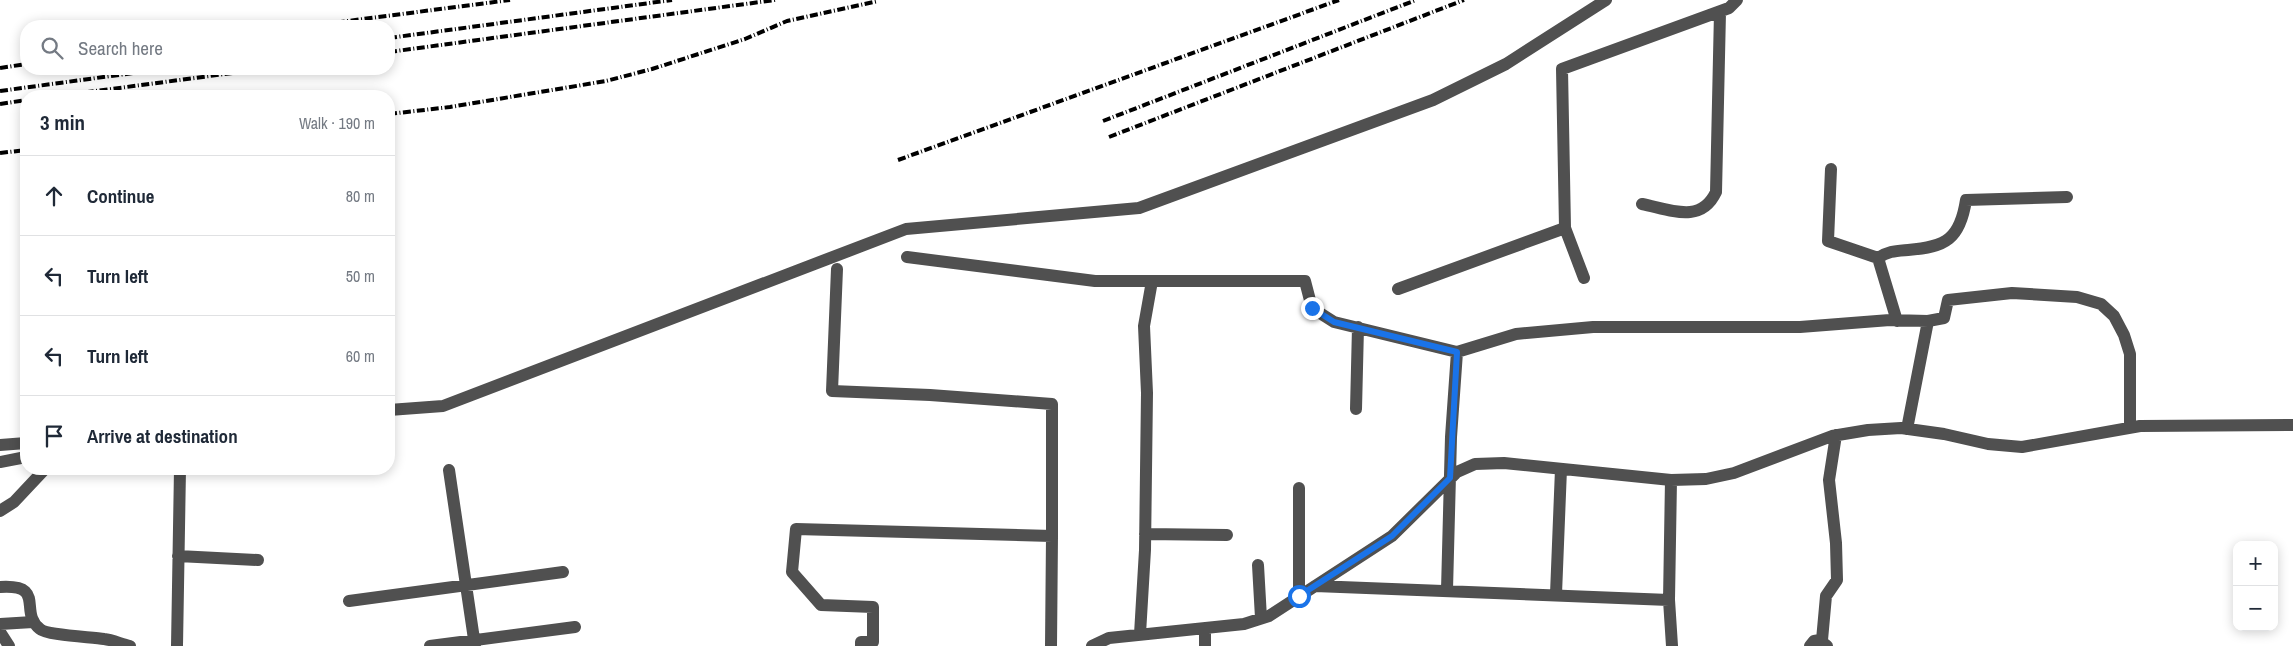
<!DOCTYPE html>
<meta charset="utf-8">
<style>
body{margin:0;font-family:"Archivo Narrow",sans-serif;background:#f6f6f7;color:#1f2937}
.controls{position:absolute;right:15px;bottom:15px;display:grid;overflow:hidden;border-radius:10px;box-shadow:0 2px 12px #0003}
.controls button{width:45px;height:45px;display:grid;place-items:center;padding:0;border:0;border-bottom:1px solid #e0e1e3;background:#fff;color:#1f2937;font:25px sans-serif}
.stop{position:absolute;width:15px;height:15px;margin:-11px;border:4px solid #1a73e8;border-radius:50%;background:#fff}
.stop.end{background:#1a73e8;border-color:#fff;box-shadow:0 1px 5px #0008}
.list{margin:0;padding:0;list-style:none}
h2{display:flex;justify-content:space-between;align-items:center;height:65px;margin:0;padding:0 20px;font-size:21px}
h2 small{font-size:16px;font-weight:400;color:#747a83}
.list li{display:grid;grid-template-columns:32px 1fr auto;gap:15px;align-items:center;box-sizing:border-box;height:80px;padding:0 20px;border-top:1px solid #e0e1e3}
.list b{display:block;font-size:19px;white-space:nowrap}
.list em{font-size:16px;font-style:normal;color:#747a83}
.icon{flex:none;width:28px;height:28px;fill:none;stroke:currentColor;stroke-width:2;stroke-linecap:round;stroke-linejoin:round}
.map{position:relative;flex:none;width:2293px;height:646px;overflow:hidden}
.search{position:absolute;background:#fff;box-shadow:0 2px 12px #0003;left:20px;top:20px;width:375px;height:55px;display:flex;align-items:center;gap:12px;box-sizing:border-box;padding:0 18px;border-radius:20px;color:#747a83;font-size:19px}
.panel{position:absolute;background:#fff;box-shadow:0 2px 12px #0003;left:20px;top:90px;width:375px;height:385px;border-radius:20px}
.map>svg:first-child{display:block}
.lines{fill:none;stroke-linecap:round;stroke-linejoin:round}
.minor{stroke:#505050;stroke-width:12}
.rail{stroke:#000;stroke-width:4;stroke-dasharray:8 2.5 1 2.5;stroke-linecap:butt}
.route{stroke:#1a73e8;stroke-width:6}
</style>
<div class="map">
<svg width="2293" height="646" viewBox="0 0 2293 646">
<rect width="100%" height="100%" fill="#fff"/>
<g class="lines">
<path class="minor" d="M1831,169l-3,72 50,17 19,63
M1642,204c29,6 59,20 74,-12l4,-180
M1565,228l-3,-159 167,-61 8,-8
M907,257l188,24h210l7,27 22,14 123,30 59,-18 77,-7h207l90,-7 38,1 16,-3 4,-18 64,-7 65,4 24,7 13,12 10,19 6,19v74
M1878,258c10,-7 18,-7 30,-8 38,-3 52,-11 58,-50l101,-3
M837,269l-5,122 98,4 122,9v132
M1398,289l167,-61 19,50
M1356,409l2,-82
M389,410l54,-4 463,-177 233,-21 294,-108 73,-36 100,-64
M1907,429l21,-108
M0,445l26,-2
M0,462l26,-5
M449,470l26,176
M1671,480l-2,120 3,46
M0,511l14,-9 31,-33
M1145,534l82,1
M178,556l80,4
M1258,565l3,53
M1315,586l354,14
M0,587c47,-3 18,25 40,42 6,6 52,8 64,10 9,1 17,5 26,7
M1447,590l4,-153 6,-85
M1556,594l5,-125
M1299,596v-108
M349,601l214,-29
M0,624l33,-2
M1205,628v18
M0,632l9,14
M1140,634l5,-84 2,-157 -3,-67 8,-45
M1822,640l4,-44 11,-16 -1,-37 -7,-63 7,-45
M177,646l3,-177
M430,646l145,-19
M861,646v-4h12v-35l-52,-2 -29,-33 4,-43 256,7 -1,110
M1092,646l17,-8 135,-14 25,-8 123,-80 65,-64 18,-8 29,-1 167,17 35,-1 28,-6 98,-37 36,-6 33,-2 43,6 44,10 34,3 118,-21 153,-1
M1810,646l4,-5 6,-1 7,6"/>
<path class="rail" d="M309,26l201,-26
M389,38l283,-38
M389,52l386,-52
M0,68l26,-4
M0,91l163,-22
M58,96l205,-27
M0,104l26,-4
M389,114l61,-7 156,-26 46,-12 93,-30 42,-18 91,-20
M1103,121l313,-121
M1109,137l355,-137
M0,153l26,-3
M898,160l441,-160"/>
</g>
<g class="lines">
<path class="route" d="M1299,596l93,-60 58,-58 7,-126 -123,-30 -22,-14"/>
</g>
</svg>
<div class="controls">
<button>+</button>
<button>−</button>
</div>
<div class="stop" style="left:1299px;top:596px"></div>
<div class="stop end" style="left:1312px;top:308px"></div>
<div class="search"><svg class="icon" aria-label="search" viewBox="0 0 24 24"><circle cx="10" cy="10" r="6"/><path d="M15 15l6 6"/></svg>Search here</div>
<section class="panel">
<h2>3 min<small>Walk · 190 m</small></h2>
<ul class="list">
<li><svg class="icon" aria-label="ahead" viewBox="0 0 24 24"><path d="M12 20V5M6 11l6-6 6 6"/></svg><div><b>Continue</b></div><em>80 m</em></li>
<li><svg class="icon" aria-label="left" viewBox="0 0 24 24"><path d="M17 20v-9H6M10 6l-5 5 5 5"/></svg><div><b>Turn left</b></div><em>50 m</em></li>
<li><svg class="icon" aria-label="left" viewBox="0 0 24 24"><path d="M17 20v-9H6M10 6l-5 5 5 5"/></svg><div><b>Turn left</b></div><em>60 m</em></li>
<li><svg class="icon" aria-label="arrive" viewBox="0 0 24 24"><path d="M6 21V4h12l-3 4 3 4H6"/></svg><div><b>Arrive at destination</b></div></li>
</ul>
</section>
</div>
